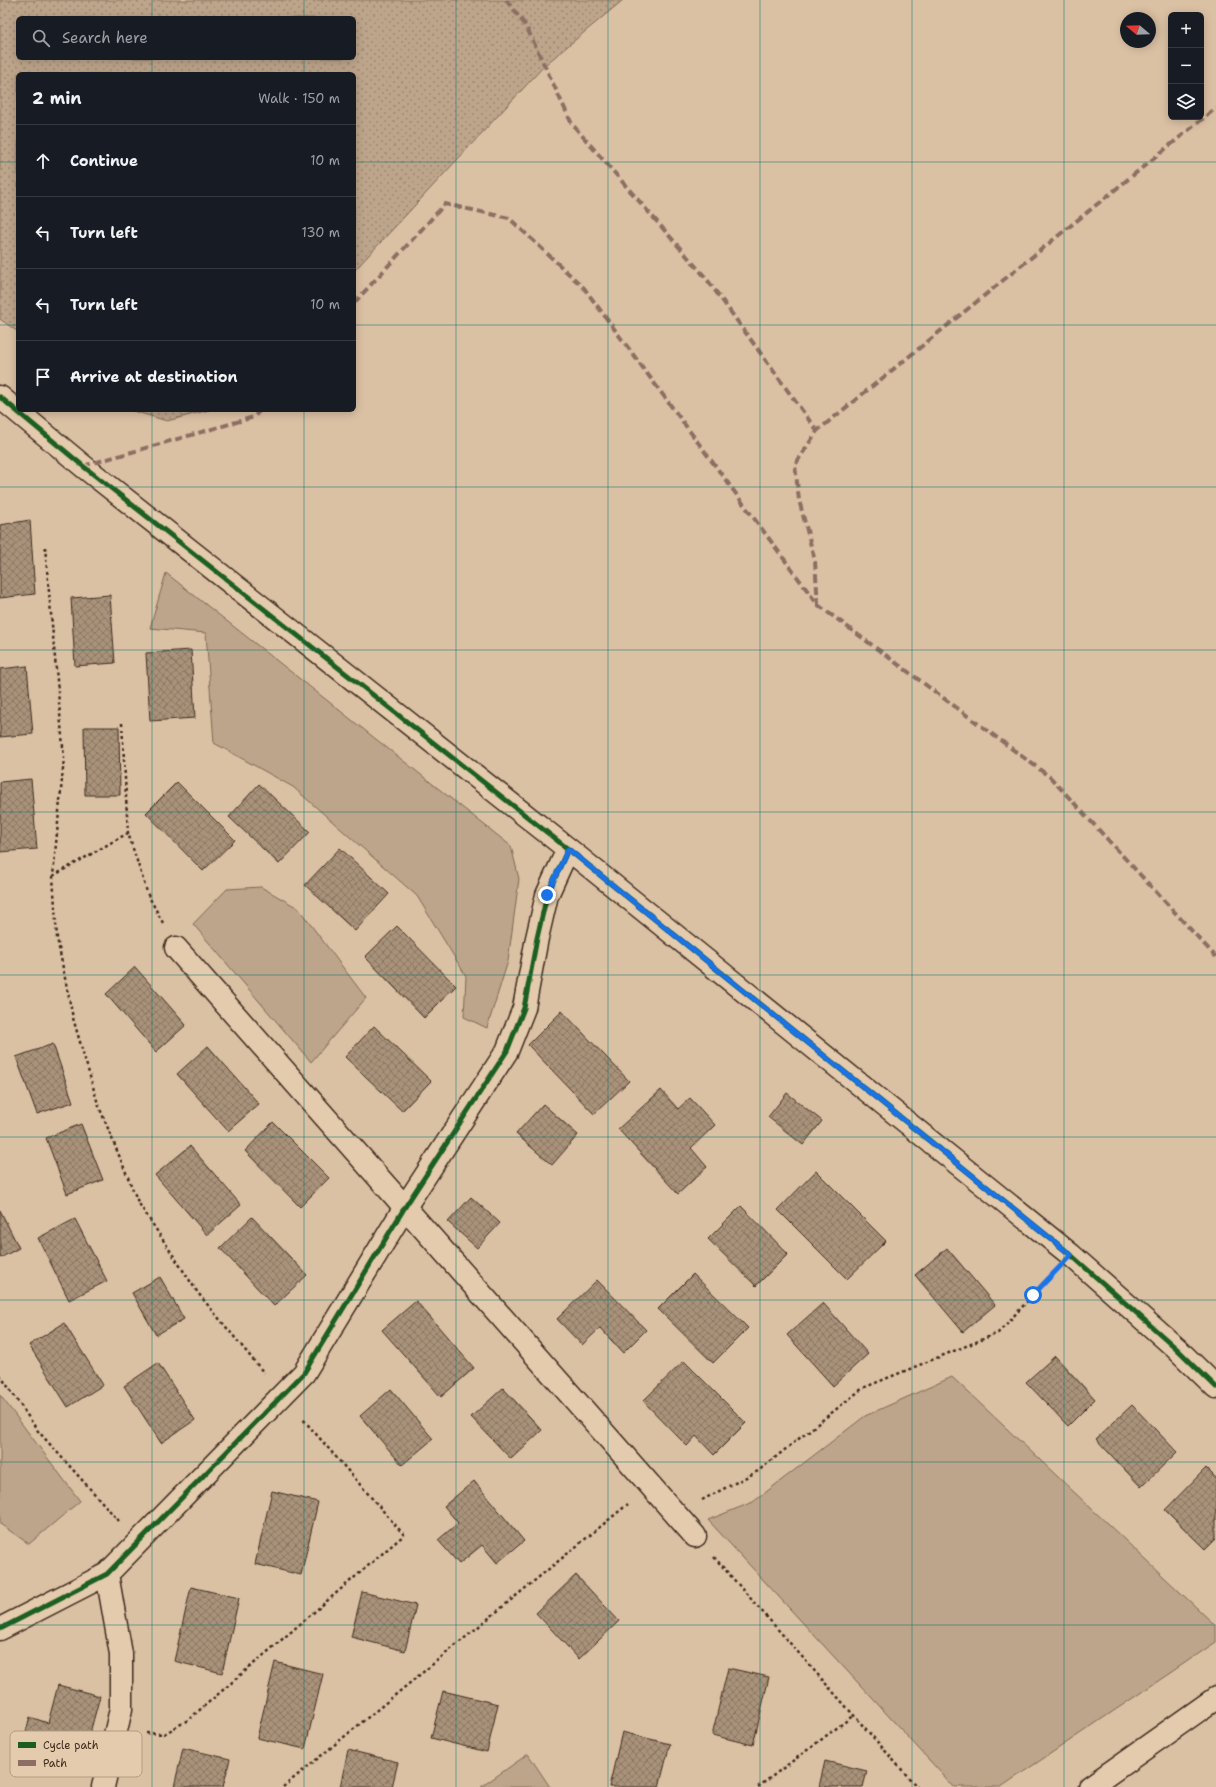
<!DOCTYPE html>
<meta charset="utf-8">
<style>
body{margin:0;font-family:"Shantell Sans",sans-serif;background:#20242c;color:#f1f3f6}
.controls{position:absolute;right:12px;top:12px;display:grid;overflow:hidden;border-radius:6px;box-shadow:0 2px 10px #0003}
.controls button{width:36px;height:36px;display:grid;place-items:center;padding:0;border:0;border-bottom:1px solid #363941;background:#171b24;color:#f1f3f6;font:20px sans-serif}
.compass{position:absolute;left:1120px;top:12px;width:36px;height:36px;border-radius:50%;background:#171b24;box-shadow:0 2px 10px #0003;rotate:289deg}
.stop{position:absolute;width:12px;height:12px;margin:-9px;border:3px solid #1a73e8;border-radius:50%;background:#fff}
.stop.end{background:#1a73e8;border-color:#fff;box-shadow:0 1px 4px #0008}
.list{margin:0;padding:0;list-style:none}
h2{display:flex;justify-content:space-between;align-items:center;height:52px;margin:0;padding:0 16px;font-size:17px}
h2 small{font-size:13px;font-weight:400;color:#9ea1a6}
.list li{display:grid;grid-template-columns:26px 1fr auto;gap:12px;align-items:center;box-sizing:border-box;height:72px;padding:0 16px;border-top:1px solid #363941}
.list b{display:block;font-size:15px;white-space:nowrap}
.list em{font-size:13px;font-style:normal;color:#9ea1a6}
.icon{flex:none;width:22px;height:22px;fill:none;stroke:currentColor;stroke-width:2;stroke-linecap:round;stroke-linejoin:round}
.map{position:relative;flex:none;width:1216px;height:1787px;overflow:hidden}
.search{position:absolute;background:#171b24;box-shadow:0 2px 10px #0003;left:16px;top:16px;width:340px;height:44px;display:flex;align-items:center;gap:10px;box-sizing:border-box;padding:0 14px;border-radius:6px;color:#9ea1a6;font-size:15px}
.panel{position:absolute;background:#171b24;box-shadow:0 2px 10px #0003;left:16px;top:72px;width:340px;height:340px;border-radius:6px}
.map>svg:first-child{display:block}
.grass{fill:url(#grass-dots);stroke:#7c6854;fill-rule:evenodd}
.green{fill:#bda58b;stroke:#7c6854}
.building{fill:url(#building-cross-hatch);stroke:#3b2a1e}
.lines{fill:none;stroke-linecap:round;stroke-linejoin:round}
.minor-casing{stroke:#3b2a1e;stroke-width:25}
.path{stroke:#3b2a1e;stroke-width:2.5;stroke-dasharray:3 3;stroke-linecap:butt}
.minor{stroke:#e5cbad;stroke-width:22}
.quiet{stroke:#8d6e63;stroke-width:4;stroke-dasharray:8 4;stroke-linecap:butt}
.cycleway-casing{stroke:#e5cbad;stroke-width:8}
.cycleway{stroke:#1b5e20;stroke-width:5}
.route{stroke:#1a73e8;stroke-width:5}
.grid{fill:none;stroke:#0f766e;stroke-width:1;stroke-opacity:0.55}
.key{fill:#e5cbad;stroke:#b29b82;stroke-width:1}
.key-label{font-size:11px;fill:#3b2a1e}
</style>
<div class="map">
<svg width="1216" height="1787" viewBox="0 0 1216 1787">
<defs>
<pattern id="grass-dots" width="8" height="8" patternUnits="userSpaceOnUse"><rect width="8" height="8" fill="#bda58b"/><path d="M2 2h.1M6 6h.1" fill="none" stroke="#9b8771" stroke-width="1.8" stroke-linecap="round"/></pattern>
<pattern id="building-cross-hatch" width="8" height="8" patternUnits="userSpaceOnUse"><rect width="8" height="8" fill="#a9927a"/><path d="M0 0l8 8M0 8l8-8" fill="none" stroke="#8b7763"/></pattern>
</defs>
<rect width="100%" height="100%" fill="#dbc1a4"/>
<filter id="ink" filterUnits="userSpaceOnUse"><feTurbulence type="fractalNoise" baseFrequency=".025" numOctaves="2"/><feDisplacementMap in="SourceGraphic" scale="8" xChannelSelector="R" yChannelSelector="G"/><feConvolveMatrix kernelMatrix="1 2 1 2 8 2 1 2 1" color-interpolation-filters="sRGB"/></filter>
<g filter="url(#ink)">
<path class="grass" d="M0,0h623l-78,65 -191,206v-197h-336v258l-18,-13zM18,18h336v40h-336z
M130,410h79l-42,11z"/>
<path class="green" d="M166,573l345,273 8,33 -11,82 -21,67 -23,-11 2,-41 -49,-80 -124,-109 -79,-44 -8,-110 -56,-5z
M261,887l37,21 68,90 -55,64 -118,-138 34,-35z
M952,1377l264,249v16l-215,145h-47l-246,-267 45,-18 112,-86z
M0,1395l80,106 -51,43 -29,-20z
M528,1754l22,33h-69z"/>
<path class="building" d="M30,520l5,74 -35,4v-73z
M110,595l5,68 -40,3 -4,-68z
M191,650l4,68 -45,3 -4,-68z
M27,666l6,68 -33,3v-68z
M84,727h35l1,68h-35z
M31,779l6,70 -37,3v-70z
M177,782l58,58 -32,31 -57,-58z
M259,784l51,48 -31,32 -50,-47z
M340,848l49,46 -34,37 -50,-46z
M397,926l59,60 -32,32 -59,-61z
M135,967l51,58 -30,27 -50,-58z
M562,1011l67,70 -35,33 -66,-69z
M374,1026l57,55 -29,30 -57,-54z
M53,1044l20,58 -36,12 -21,-57z
M208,1046l51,58 -31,27 -51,-57z
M661,1090l17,19 12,-11 25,27 -24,23 16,19 -29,27 -60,-65z
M787,1093l35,28 -19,24 -35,-28z
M543,1104l35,31 -26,30 -36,-31z
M273,1122l56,56 -29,29 -55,-56z
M81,1124l22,56 -36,14 -21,-56z
M190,1146l51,59 -34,30 -52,-60z
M816,1171l70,70 -39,38 -69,-69z
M471,1197l29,26 -23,25 -29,-26z
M741,1206l47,48 -32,32 -48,-47z
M0,1210l19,38 -19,10z
M252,1217l55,58 -33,31 -54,-58z
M75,1219l32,62 -38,19 -31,-62z
M947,1248l48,57 -32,27 -48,-57z
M693,1274l55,54 -35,35 -55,-54z
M160,1277l24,42 -28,16 -24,-42z
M597,1280l49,50 -23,23 -23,-25 -18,17 -25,-26z
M416,1301l58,67 -33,29 -59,-67z
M823,1303l45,51 -35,32 -46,-51z
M64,1323l39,62 -35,22 -39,-62z
M1055,1356l40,43 -27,27 -42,-44z
M684,1361l62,62 -32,32 -18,-19 -9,10 -44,-45z
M158,1363l37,57 -34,23 -37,-57z
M503,1388l39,42 -31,29 -40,-42z
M391,1389l42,50 -31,26 -42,-49z
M1132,1405l45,47 -36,35 -45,-48z
M1206,1468l10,10v60l-11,11 -40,-39z
M474,1481l50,60 -27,22 -15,-18 -23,19 -21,-24 20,-17 -14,-17z
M272,1491l46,11 -17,73 -46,-11z
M576,1575l43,46 -40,38 -43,-46z
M191,1587l48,11 -17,75 -48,-12z
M362,1592l54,13 -11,46 -54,-14z
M275,1662l48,12 -18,75 -48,-11z
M728,1668l41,9 -16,68 -41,-10z
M58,1685l42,11 -20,74 -60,-16 10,-37 18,6z
M443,1691l55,13 -11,48 -56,-14z
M622,1732l48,12 -11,43h-50z
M183,1748l47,11 -7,28h-49z
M348,1750l50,12 -6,25h-52z
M825,1761l42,10 -4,16h-44z"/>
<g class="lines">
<defs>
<path id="minor" d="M0,397l83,69 485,383 503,406 105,93 40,39
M176,948l519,588
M0,1629l107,-55 197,-201 101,-166 102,-156 17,-43 13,-70 10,-43 21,-46
M103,1787l18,-78v-55l-14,-80
M1090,1787l126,-89"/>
</defs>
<use href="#minor" class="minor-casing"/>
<path class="path" d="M45,547l19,211 -11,118 4,62 16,80 25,86 40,98 60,91 66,80
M122,723l6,110 20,62 15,28
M53,876l75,-43
M0,1375l38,56 81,90
M702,1500l56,-29 105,-83 135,-55 52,-56
M714,1557l203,230
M146,1733l18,1 24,-14 216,-185 -102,-117
M283,1787l345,-283
M758,1787l96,-72"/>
<use href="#minor" class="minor"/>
<path class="quiet" d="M506,0l20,26 46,98 134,154 111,153
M354,303l91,-99 64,14 75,70 234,317 232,172 166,180
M83,466l171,-49 6,-7
M818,605l-3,-44 -16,-61 -4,-35 22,-34 399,-323"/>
<defs>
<path id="cycleway" d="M0,397l83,69 485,383 503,406 105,93 40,39
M0,1629l107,-55 197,-201 101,-166 102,-156 17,-43 13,-70 10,-43 21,-46"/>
</defs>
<use href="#cycleway" class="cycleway-casing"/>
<use href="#cycleway" class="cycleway"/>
</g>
</g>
<g class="lines" filter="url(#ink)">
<path class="route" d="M547,895l21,-46 503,406 -38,40"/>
</g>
<path class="grid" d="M152,0v18M304,0v18M456,0v1787M608,0v1787M760,0v1787M912,0v1787M1064,0v1787M152,58v16M304,58v16M0,162h18M354,162h862M0,325h18M354,325h862M152,410v1377M304,410v1377M0,487h1216M0,650h1216M0,812h1216M0,975h1216M0,1137h1216M0,1300h1216M0,1462h1216M0,1625h1216"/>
<rect x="10" y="1731" width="132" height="46" rx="6" class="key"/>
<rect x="18" y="1742" width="18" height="6" fill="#1b5e20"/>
<rect x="18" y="1760" width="18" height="6" fill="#8d6e63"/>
<g class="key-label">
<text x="43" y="1749">Cycle path</text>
<text x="43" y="1767">Path</text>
</g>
</svg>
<div class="controls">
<button>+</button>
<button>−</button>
<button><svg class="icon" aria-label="layers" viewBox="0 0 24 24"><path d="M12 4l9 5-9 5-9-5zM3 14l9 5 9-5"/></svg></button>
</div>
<svg class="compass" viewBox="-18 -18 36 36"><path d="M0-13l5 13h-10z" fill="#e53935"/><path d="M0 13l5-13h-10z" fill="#9ea1a6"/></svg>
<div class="stop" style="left:1033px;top:1295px"></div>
<div class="stop end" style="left:547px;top:895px"></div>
<div class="search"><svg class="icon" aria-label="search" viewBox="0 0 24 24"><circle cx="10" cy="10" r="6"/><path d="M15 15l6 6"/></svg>Search here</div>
<section class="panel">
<h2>2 min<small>Walk · 150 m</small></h2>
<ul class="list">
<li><svg class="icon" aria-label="ahead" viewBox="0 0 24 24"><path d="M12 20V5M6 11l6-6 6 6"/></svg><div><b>Continue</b></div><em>10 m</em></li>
<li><svg class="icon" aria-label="left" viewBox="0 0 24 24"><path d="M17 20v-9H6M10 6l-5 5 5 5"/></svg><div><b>Turn left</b></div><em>130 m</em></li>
<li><svg class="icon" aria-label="left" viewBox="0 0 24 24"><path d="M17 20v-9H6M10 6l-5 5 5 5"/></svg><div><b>Turn left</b></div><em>10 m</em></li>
<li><svg class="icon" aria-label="arrive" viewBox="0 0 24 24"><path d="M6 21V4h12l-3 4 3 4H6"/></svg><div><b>Arrive at destination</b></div></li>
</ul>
</section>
</div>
